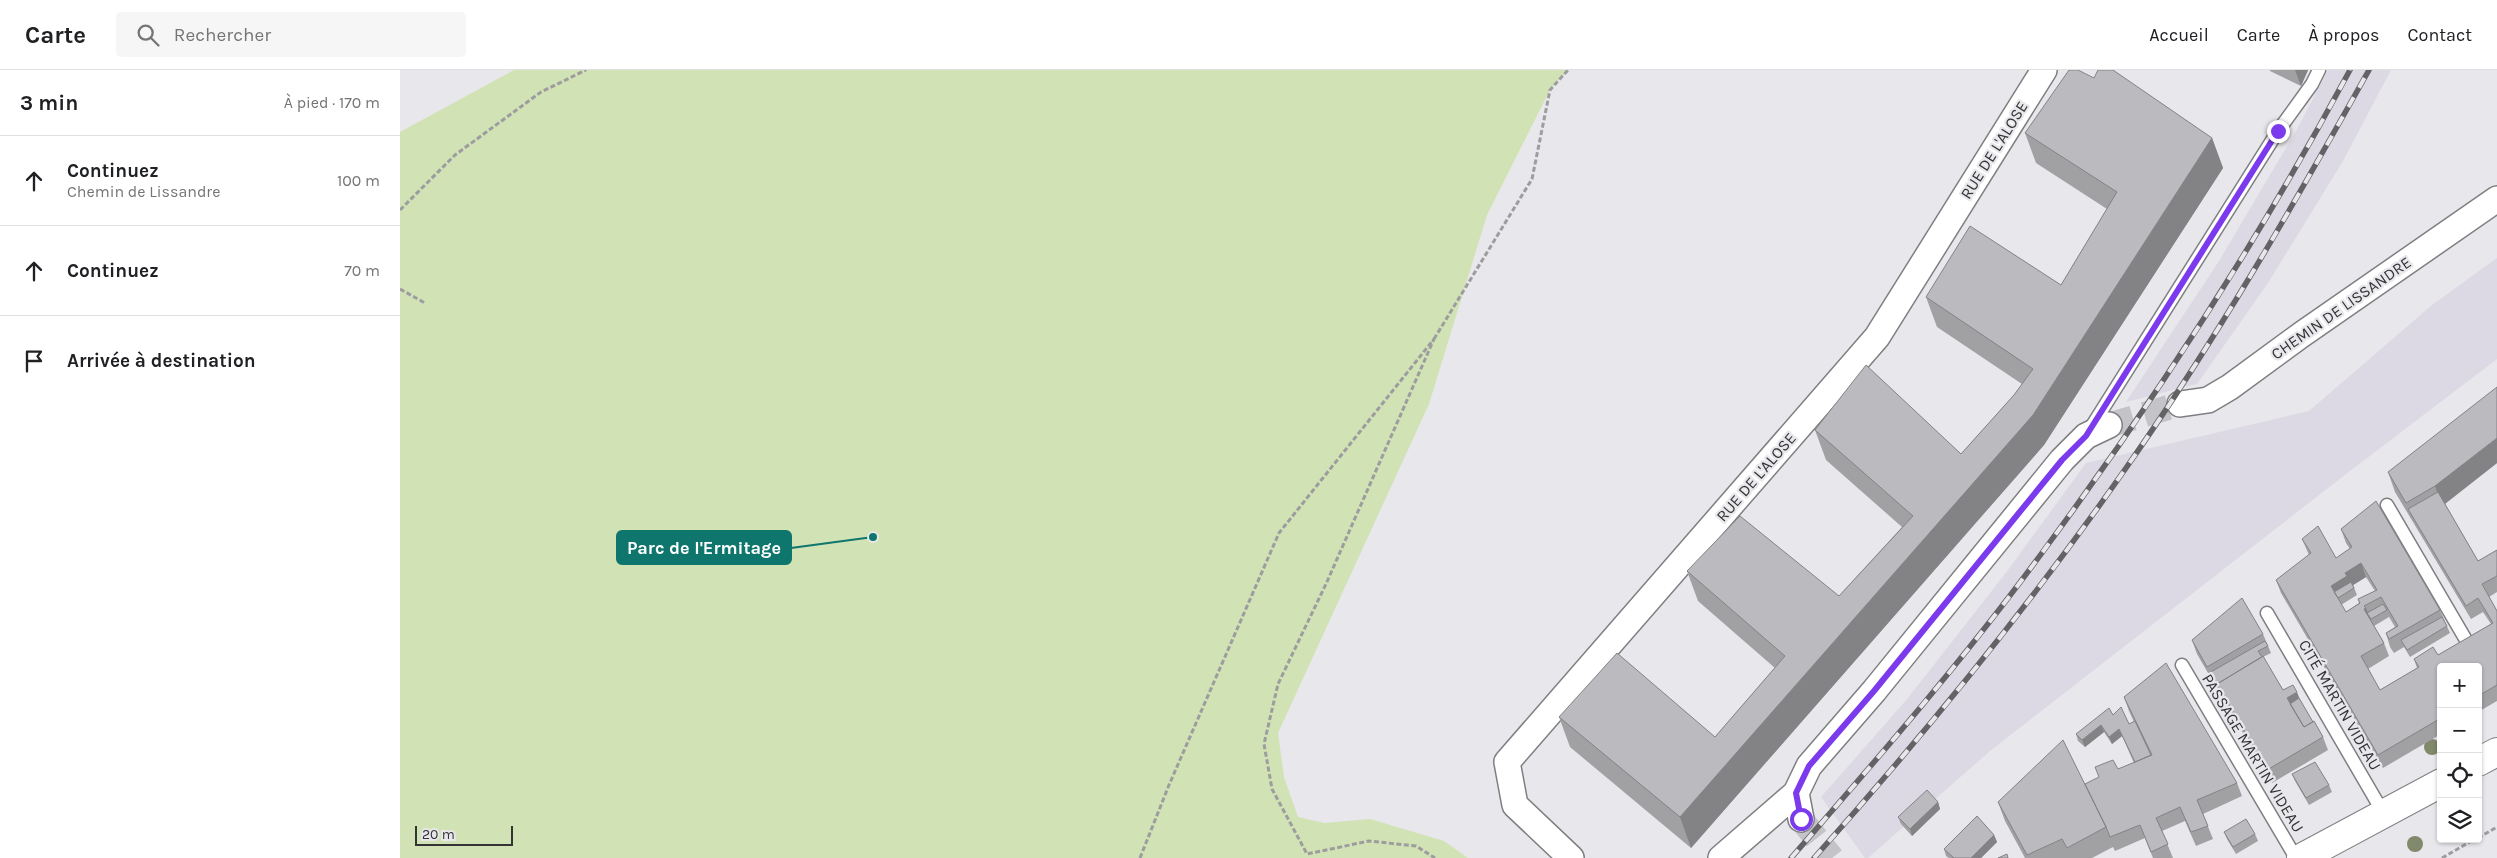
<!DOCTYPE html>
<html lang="fr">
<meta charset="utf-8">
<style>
body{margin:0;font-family:Karla,sans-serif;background:#f6f6f6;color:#202124}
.controls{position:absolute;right:15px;bottom:15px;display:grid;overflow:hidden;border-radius:5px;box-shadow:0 1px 4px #0004}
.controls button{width:45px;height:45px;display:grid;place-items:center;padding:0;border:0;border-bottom:1px solid #e0e0e0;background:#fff;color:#202124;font:25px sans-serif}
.scale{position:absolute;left:15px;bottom:12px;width:98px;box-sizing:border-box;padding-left:5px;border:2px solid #343436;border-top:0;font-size:14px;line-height:18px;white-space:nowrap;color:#343436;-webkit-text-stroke:4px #e8e7eb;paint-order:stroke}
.stop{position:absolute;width:15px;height:15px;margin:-11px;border:4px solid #7c3aed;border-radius:50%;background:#fff}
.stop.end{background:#7c3aed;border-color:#fff;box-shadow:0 1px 5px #0008}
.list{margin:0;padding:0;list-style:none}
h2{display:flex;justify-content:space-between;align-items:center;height:65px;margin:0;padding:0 20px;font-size:21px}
h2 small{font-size:16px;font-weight:400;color:#757577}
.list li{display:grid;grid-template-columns:32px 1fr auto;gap:15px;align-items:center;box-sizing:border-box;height:90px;padding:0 20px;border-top:1px solid #e0e0e0}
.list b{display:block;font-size:19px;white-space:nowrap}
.list p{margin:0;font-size:16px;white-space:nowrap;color:#757577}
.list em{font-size:16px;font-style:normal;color:#757577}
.icon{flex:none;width:28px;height:28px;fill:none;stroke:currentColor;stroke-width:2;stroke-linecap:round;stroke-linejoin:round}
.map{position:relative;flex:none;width:2097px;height:788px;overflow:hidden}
header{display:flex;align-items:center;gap:30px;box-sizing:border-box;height:70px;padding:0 25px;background:#fff;border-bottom:1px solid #e0e0e0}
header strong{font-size:24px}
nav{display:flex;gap:28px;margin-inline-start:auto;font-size:18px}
.search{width:350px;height:45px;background:#f6f6f6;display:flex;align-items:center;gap:12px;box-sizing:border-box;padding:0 18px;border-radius:5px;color:#757577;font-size:19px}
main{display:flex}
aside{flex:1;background:#fff}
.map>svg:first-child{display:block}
.built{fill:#dcd9e5}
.green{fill:#d1e2b5}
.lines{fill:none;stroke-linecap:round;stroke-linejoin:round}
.street-tunnel{stroke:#c4c3c7;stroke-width:25;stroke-dasharray:25 12;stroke-linecap:butt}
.lane-casing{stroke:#7f7f82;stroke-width:15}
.street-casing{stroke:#7f7f82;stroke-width:28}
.secondary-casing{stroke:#7f7f82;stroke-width:30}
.path{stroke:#9d9c9f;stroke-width:3;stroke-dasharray:5 2.5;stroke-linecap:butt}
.lane{stroke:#fff;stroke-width:12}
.street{stroke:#fff;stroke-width:25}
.secondary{stroke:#fff;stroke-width:28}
.rail-casing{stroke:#636365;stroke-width:5.5}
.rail{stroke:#e8e7eb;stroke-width:4;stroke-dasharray:11;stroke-linecap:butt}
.tree{fill:#81896d}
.wall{fill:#a1a1a4;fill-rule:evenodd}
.shaded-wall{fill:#838386}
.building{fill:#bbbbbf;stroke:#838386;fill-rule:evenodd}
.route{stroke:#7c3aed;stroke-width:6}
.labels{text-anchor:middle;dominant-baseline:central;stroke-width:4.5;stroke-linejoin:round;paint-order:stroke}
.street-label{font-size:16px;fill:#343436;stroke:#e8e7eb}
.leader{fill:none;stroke:#0f766e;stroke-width:2}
.callout-dot{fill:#0f766e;stroke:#e8e7eb;stroke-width:2}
.callout{fill:#0f766e;stroke:#0f766e;stroke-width:2}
.callout-label{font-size:18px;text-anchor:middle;font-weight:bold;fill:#fff}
</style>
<header>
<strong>Carte</strong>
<div class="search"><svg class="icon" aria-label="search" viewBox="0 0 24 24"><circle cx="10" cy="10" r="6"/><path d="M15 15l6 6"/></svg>Rechercher</div>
<nav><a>Accueil</a><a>Carte</a><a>À propos</a><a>Contact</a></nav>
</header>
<main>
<aside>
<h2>3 min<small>À pied · 170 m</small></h2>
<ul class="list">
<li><svg class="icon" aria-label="ahead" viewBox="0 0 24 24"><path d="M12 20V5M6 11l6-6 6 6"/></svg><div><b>Continuez</b><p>Chemin de Lissandre</p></div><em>100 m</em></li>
<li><svg class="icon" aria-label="ahead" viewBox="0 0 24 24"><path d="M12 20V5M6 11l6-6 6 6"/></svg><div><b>Continuez</b></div><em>70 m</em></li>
<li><svg class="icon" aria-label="arrive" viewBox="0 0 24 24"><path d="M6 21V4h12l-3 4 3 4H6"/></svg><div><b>Arrivée à destination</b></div></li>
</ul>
</aside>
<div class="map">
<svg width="2097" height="788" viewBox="0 0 2097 788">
<rect width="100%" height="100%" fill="#e8e7eb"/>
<path class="built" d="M1928,0h63l-48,91 -75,122 -71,101 -71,18 93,-141 77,-130z
M2097,188v101l-147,112 -360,280 -122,107h-3l-44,-61 87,-99 100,-128 78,-107 223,-52 123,-106z"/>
<path class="green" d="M114,0h1054l-18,20 -63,125 -58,189 -151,329 6,44 14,40 26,6 46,-4 74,22 24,17h-1068v-726z"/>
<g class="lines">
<path class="street-tunnel" d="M1709,355l71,-21
M1401,749l31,39"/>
<defs>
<path id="lane" d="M1690,359l188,-298 34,-47 7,-14
M1987,435l86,147
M1867,543l117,201
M1782,595l114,193"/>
<path id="street" d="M1780,334l28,-4 22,-13 71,-52 196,-136
M1401,749l-5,-26 13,-27 65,-75 188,-231 24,-24 23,-11
M1171,788l-56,-53 -8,-43 370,-425 167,-267
M1321,788l75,-65"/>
<path id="secondary" d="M2078,692l19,-10
M1901,788l140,-75"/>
</defs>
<use href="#lane" class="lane-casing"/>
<use href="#street" class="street-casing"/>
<use href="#secondary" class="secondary-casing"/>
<path class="path" d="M0,140l55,-55 86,-63 45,-22
M0,219l25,14
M1034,269l98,-160 18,-89 18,-20
M2078,768l19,-11
M740,788l29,-73 110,-252 155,-194 -108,245 -48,100 -14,60 8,45 35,65 62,-13 47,5 19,12
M2042,788l33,-19"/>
<use href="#lane" class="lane"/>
<use href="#street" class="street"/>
<use href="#secondary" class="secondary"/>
<defs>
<path id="rail" d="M1391,788c88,-101 177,-203 256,-312 112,-152 214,-310 303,-476
M1414,788c111,-124 217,-254 312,-390 90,-128 167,-262 243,-398"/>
</defs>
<use href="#rail" class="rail-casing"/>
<use href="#rail" class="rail"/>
</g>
<g class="tree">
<circle cx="2032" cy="677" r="8"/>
<circle cx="2015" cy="774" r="8"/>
</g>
<path class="wall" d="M1870,0h38l-7,16 -31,-15z
M1625,63l187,5 11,30 -179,277 -353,403 -121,-101 -11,-30 156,20 60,-69 -77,-67 -11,-30 152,25 63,-69 -76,-67 -11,-30 146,24 53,-59 8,-11 -85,-57 -11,-30 135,-12 46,-76 -71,-46z
M2097,393l-52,41 33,57 19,-11v42l-8,5 8,14v90l-19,11v-45h-37v67l-58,34 -102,-175 -5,-13 33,-25 -7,-16 34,19 14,-9 -4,-6 -5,-14 99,81 10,23 -40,24 -6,-10 -10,6 -4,-6 -4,-14 9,-6 -7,-12 1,2 -15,9 10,17 5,13 -21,13 12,21 37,-22 -3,-9 24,-4 53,-31 -8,-12 -12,7 -76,-127 -7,-20zM1966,507l9,14 -17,8 1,4 -13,9 -5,-7 16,-10 -4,-10z
M1863,564l8,19 -8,4 20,33 16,8 14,24 10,15 5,13 -56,33 -75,-129 -5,-14z
M1724,627l113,86 5,13 -39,18 10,25 -17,7 -11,-25 -23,10 11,27h-20l-8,-20 -30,13 -2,-4 -21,11h-67l-20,-37 -7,-19 87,-18 49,-21 -12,-27 -10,8 -8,-12 -19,15 -7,-6 -2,-7 37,-19 16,9 5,-2 -5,-11z
M1892,704l37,11 3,7 -23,13 -14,-24z
M1538,732l2,7 -28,27 -11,-12 -3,-7z
M1824,762l31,2 3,7 -22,13 -9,-15z
M1594,765l3,7 -16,16h-32l-3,-2 -2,-7z"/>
<path class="shaded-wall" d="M1895,0h13l-7,16z
M1812,68l11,30 -179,277 -353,403 -11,-31 353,-402z
M2097,368v25l-55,43 -7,-20z
M1961,493l5,14 -16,10 -14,12 -5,-13 14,-13z
M1966,538l5,13 -7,-12z
M1897,622l5,13 -9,6 -6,-13z
M1701,655l3,7 -19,15 -3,-7z
M1719,659l3,7 -10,8 -3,-7z
M1538,732l2,7 -28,27 -2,-7z
M1594,765l3,7 -16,16h-10z"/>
<path class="building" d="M1669,0h9l16,8 4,-8h15l99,68 -179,277 -353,402 -121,-100 58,-64 98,84 70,-81 -98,-85 53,-55 99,80 74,-80 -98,-86 51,-65 95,89 53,-59 19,-26 -107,-72 44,-71 91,59 56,-93 -92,-59z
M2097,317v51l-62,48 -29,17 -18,-31z
M2038,422l40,69 19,-11v26l-15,8 15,27v74l-19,11v-29h-37v51l-63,37 -102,-175 35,-27 -9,-14 16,-13 18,32 16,-11 -11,-18 35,-28 64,109 -51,29 -3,-6 12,-7 -17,-29 -17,9 2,2 -2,1 20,34 -23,13 19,34 39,-23 -5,-8 19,-12 5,8 55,-32 -15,-25 -12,8 -58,-97zM1961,493l16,27 -19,9 2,4 -14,9 -15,-26 16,-10 -2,-3z
M1951,512l3,6 -16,10 -4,-6z
M1842,528l21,36 -56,33 -15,-27z
M1983,534l4,6 -16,9 -4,-6z
M2042,547l5,9 -40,24 -6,-10z
M1865,571l3,5 -10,5 4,6 -45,27 2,7 -10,-18z
M1863,586l20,34 10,-5 4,7 -10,6 17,29 10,-6 9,16 -56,33 -50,-86z
M1766,593l71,120 -40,17 11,26 -17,6 -11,-25 -24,11 12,26 -17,8 -11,-27 -30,12 -4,-10 -21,-43 14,-7 -4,-10 18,-7 5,9 34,-14 -28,-58z
M1899,628l14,24 -9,5 -14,-23z
M1721,637l8,17 6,-3 16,34 -16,7 -16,-33 -10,8 -8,-12 -19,15 -6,-6 33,-26 4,7z
M1663,670l43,87 -39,21 -5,-9 -35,16 -29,-53z
M1915,692l14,23 -23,13 -14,-24z
M1527,720l11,12 -28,27 -12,-12z
M1577,746l17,19 -23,23h-17l-10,-9z
M1846,749l9,15 -22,13 -9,-15z
M1607,784l1,4h-10z"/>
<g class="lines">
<path class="route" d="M1401,749l-5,-26 13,-27 65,-75 188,-231 24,-24 192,-305"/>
</g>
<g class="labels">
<g class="street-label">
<text transform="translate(1594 80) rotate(-58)">RUE DE L'ALOSE</text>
<text transform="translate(1941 238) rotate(-35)">CHEMIN DE LISSANDRE</text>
<text transform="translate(1356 407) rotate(-49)">RUE DE L'ALOSE</text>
<text transform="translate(1940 635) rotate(60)">CITÉ MARTIN VIDEAU</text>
<text transform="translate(1853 683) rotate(59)">PASSAGE MARTIN VIDEAU</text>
</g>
</g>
<path class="leader" d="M473 467L391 478"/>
<circle class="callout-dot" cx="473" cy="467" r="5"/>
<rect class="callout" x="217" y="461" width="174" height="33" rx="5"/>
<g class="callout-label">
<text x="304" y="484">Parc de l'Ermitage</text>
</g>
</svg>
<div class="controls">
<button>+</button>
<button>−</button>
<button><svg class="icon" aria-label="locate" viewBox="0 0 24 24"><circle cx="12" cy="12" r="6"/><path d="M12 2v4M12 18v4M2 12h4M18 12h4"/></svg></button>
<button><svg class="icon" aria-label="layers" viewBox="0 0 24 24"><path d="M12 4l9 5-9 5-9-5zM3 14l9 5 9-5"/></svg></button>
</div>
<div class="scale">20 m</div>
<div class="stop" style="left:1401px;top:749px"></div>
<div class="stop end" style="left:1878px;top:61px"></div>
</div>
</main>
